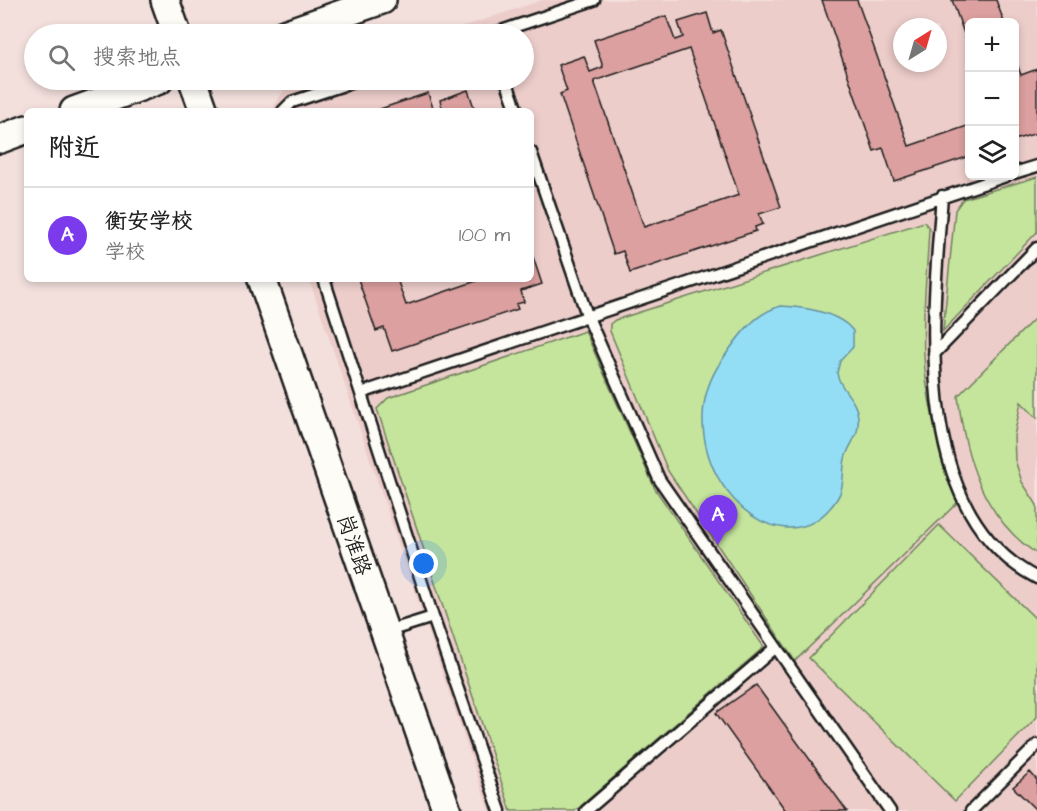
<!DOCTYPE html>
<html lang="zh">
<meta charset="utf-8">
<style>
body{margin:0;font-family:"Architects Daughter","LXGW WenKai TC",sans-serif;background:#f6f6f6;color:#222}
.controls{position:absolute;right:18px;top:18px;display:grid;overflow:hidden;border-radius:9px;box-shadow:0 3px 9px #0003}
.controls button{width:54px;height:54px;display:grid;place-items:center;padding:0;border:0;border-bottom:2px solid #e0e0e0;background:#fff;color:#222;font:30px sans-serif}
.compass{position:absolute;left:893px;top:18px;width:54px;height:54px;border-radius:50%;background:#fff;box-shadow:0 3px 9px #0003;rotate:37deg}
.you{position:absolute;left:424px;top:564px;width:21px;height:21px;margin:-15px;border:4px solid #fff;border-radius:50%;background:#1a73e8;box-shadow:0 0 0 9px #1a73e833}
.badge{display:grid;place-items:center;width:39px;height:39px;border-radius:50%;background:#7c3aed;color:#fff;font-size:20px;font-weight:700}
.pin{position:absolute;translate:-50% -50px;filter:drop-shadow(0 2px 3px #0008)}
.pin::after{content:'';position:absolute;top:32px;width:21px;height:18px;background:inherit;clip-path:polygon(0 0,100% 0,50% 100%)}
.list{margin:0;padding:0;list-style:none}
h2{display:flex;justify-content:space-between;align-items:center;height:78px;margin:0;padding:0 24px;font-size:26px}
h2 small{font-size:20px;font-weight:400;color:#767676}
.list li{display:grid;grid-template-columns:39px 1fr auto;gap:18px;align-items:center;box-sizing:border-box;height:96px;padding:0 24px;border-top:2px solid #e0e0e0}
.list b{display:block;font-size:22px;white-space:nowrap}
.list p{margin:0;font-size:20px;white-space:nowrap;color:#767676}
.list em{font-size:20px;font-style:normal;color:#767676}
.icon{flex:none;width:33px;height:33px;fill:none;stroke:currentColor;stroke-width:2;stroke-linecap:round;stroke-linejoin:round}
.map{position:relative;flex:none;width:1037px;height:811px;overflow:hidden}
.search{position:absolute;background:#fff;box-shadow:0 3px 9px #0003;left:24px;top:24px;width:510px;height:66px;display:flex;align-items:center;gap:15px;box-sizing:border-box;padding:0 21px;border-radius:33px;color:#767676;font-size:22px}
.panel{position:absolute;background:#fff;box-shadow:0 3px 9px #0003;left:24px;top:108px;width:510px;height:174px;border-radius:9px}
.map>svg:first-child{display:block}
.built{fill:#eccdca;fill-rule:evenodd}
.green{fill:#c5e59d;stroke:#70805c;stroke-width:1.5}
.water{fill:#94def5;stroke:#64909e;stroke-width:1.5}
.building{fill:#dba09f;stroke:#1c1c1c;stroke-width:1.5;fill-rule:evenodd}
.lines{fill:none;stroke-linecap:round;stroke-linejoin:round}
.service-casing{stroke:#1c1c1c;stroke-width:15}
.tertiary-casing{stroke:#1c1c1c;stroke-width:32}
.service{stroke:#fdfcf7;stroke-width:10}
.tertiary{stroke:#fdfcf7;stroke-width:27}
.labels{text-anchor:middle;dominant-baseline:central;stroke-width:5;stroke-linejoin:round;paint-order:stroke}
.street-label{font-size:21px;fill:#1c1c1c;stroke:#fdfcf7}
</style>
<div class="map">
<svg width="1037" height="811" viewBox="0 0 1037 811">
<rect width="100%" height="100%" fill="#f3e0dd"/>
<filter id="ink" filterUnits="userSpaceOnUse"><feTurbulence type="fractalNoise" baseFrequency=".0167" numOctaves="2"/><feDisplacementMap in="SourceGraphic" scale="12" xChannelSelector="R" yChannelSelector="G"/><feConvolveMatrix kernelMatrix="1 2 1 2 8 2 1 2 1" color-interpolation-filters="sRGB"/></filter>
<g filter="url(#ink)">
<path class="built" d="M542,0h495v811h-548l-180,-532h222v-168h-259l12,-22 28,-9h212v-46h-82zM970,22h44v154h-44zM902,27h36v36h-36z"/>
<path class="green" d="M1037,177v55l-94,99 12,-121 8,-11z
M924,222l5,6c-2,51 -10,107 -2,158 6,40 17,78 31,116l-163,159 -127,-190 -58,-140v-7l5,-4z
M1037,316v102l-16,-16 -7,34 1,24 7,22 15,23v49c-54,-36 -72,-96 -79,-158z
M585,331l70,158 109,158 -189,164h-64l-134,-402 11,-11z
M939,525l98,95v97l-82,84 -146,-143z"/>
<path class="water" d="M781,306c22,1 58,6 72,25v16l-13,14 -3,12c2,16 20,26 21,44 2,21 -9,25 -13,42 -3,13 0,28 -8,40 -59,88 -181,-44 -115,-139 16,-23 32,-47 59,-54z"/>
<path class="building" d="M822,0h35l52,146 61,-21v31l-76,25 -11,-33 -9,3z
M952,0h44l8,22h-34v28z
M707,13l6,20 8,-3 60,177 -22,7 4,10 -8,3 1,4 -126,42 -7,-22 -9,3 -54,-160 7,-3 -9,-26 26,-9 6,16 13,-5 -9,-27 72,-24 9,24 8,-3 -5,-15zM689,49l50,146 -95,32 -50,-146z
M1014,55l7,20 16,-6v64l-23,7z
M468,90l7,20 8,-2 1,3h-41l-3,-11z
M428,93l6,18h-60z
M531,251l11,33 -21,7 3,11 -8,2 2,5 -126,42 -8,-23 -8,3 -18,-52h39l9,26 76,-26h49z
M756,685l91,126h-61l-70,-98z
M1030,772l7,8v31l-24,-24z"/>
<g class="lines">
<defs>
<path id="service" d="M492,34l102,-34
M506,80l11,31
M283,111l9,-9 67,-22
M531,152l56,163 72,164 231,332
M1014,173l23,-7
M942,196c-9,118 -33,316 95,382
M324,279l109,338
M934,354l103,-106
M361,393l645,-217
M385,632l48,-15 67,194
M586,811l190,-164
M971,811l66,-66"/>
<path id="tertiary" d="M165,0l12,34
M284,34l98,-34
M193,80l11,31
M74,111l85,-31
M0,139l27,-10
M262,279l185,532"/>
</defs>
<use href="#service" class="service-casing"/>
<use href="#tertiary" class="tertiary-casing"/>
<use href="#service" class="service"/>
<use href="#tertiary" class="tertiary"/>
</g>
</g>
<g class="labels">
<g class="street-label">
<text transform="translate(354 545) rotate(71)">岗淮路</text>
</g>
</g>
</svg>
<div class="controls">
<button>+</button>
<button>−</button>
<button><svg class="icon" aria-label="layers" viewBox="0 0 24 24"><path d="M12 4l9 5-9 5-9-5zM3 14l9 5 9-5"/></svg></button>
</div>
<svg class="compass" viewBox="-18 -18 36 36"><path d="M0-13l5 13h-10z" fill="#e53935"/><path d="M0 13l5-13h-10z" fill="#767676"/></svg>
<div class="you"></div>
<div class="pin badge" style="left:718px;top:545px">A</div>
<div class="search"><svg class="icon" aria-label="search" viewBox="0 0 24 24"><circle cx="10" cy="10" r="6"/><path d="M15 15l6 6"/></svg>搜索地点</div>
<section class="panel">
<h2>附近<small></small></h2>
<ul class="list">
<li><span class="badge">A</span><div><b>衡安学校</b><p>学校</p></div><em>100 m</em></li>
</ul>
</section>
</div>
